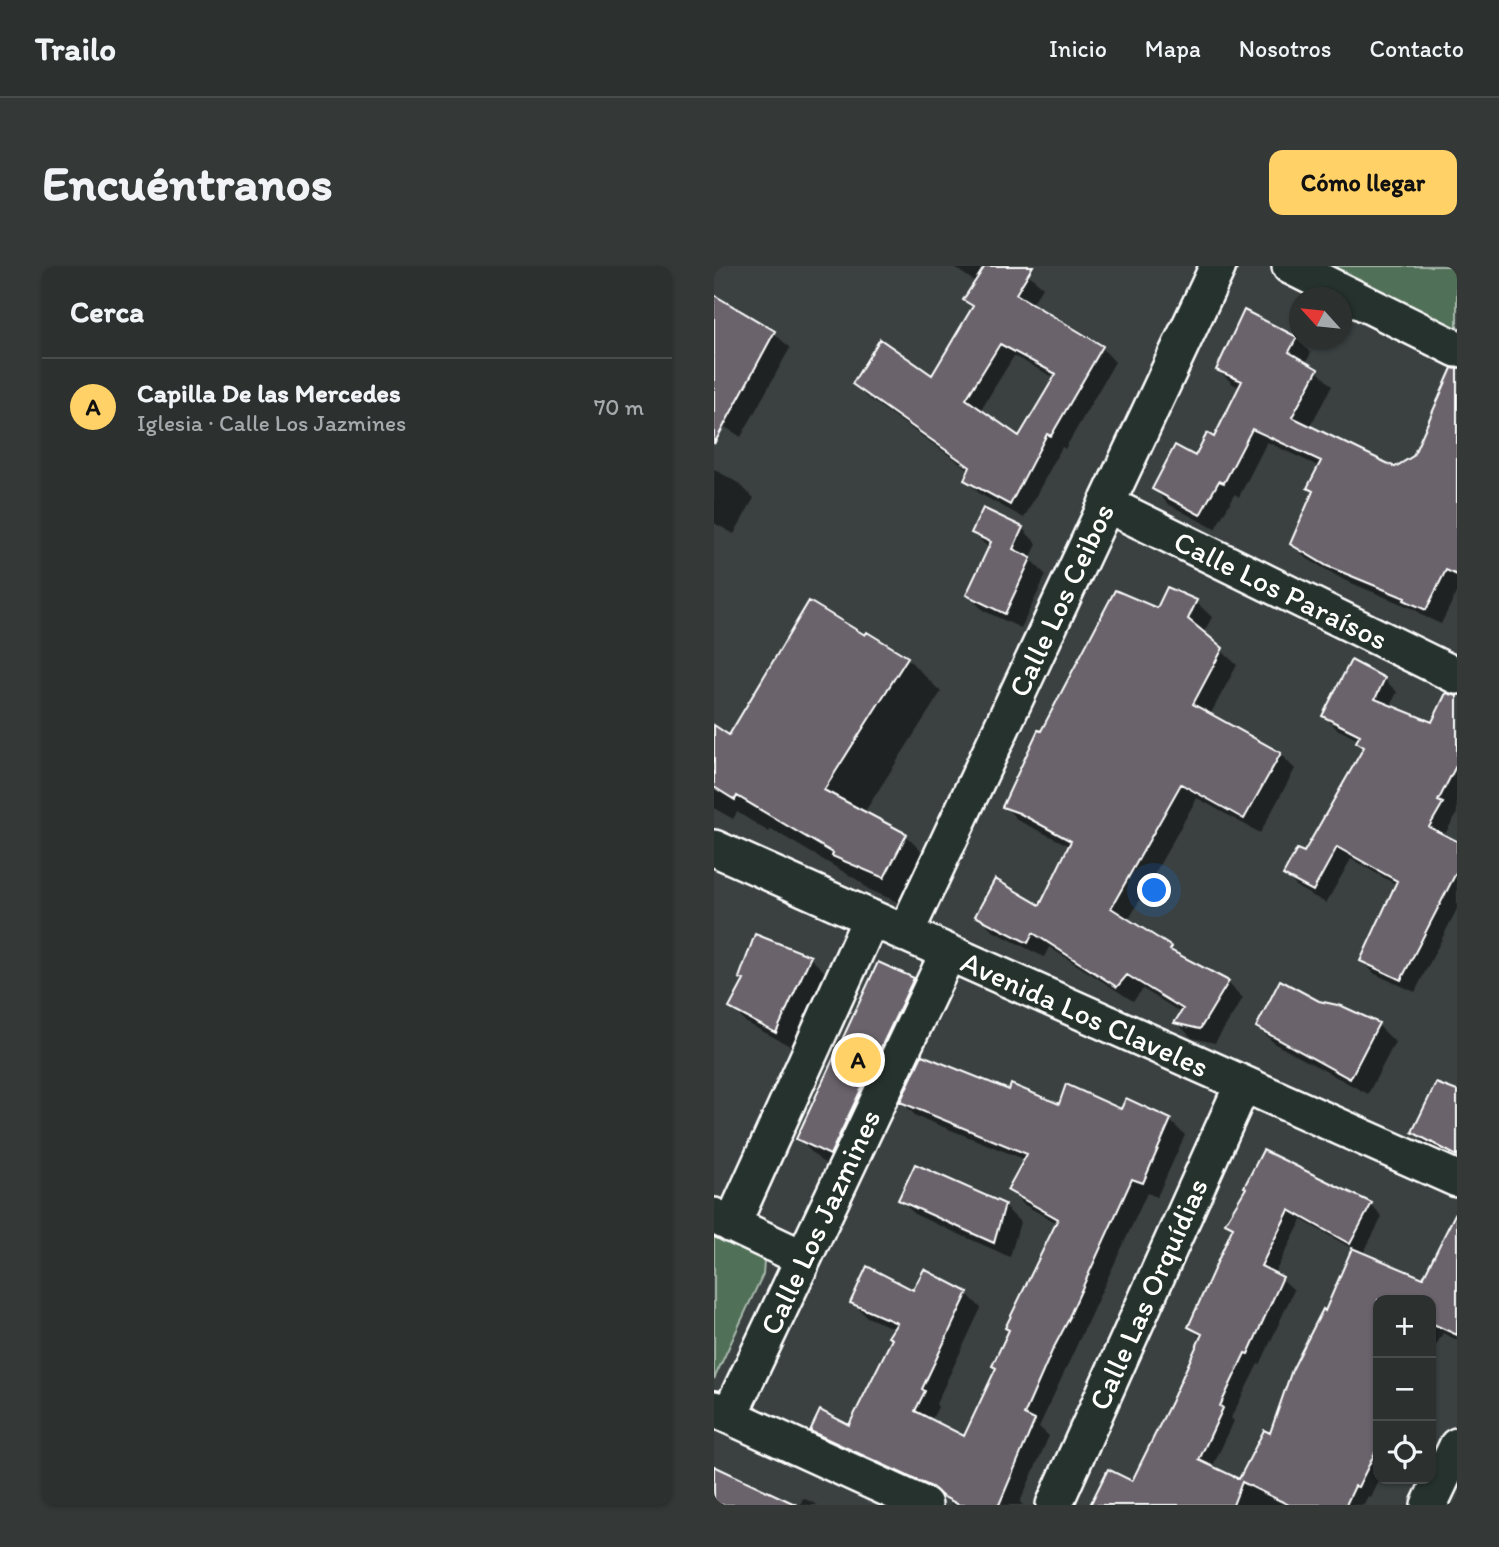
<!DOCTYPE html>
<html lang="es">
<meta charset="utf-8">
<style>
body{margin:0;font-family:Itim,sans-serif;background:#343938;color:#f1f3f6}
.controls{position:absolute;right:21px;bottom:21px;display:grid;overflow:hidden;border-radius:14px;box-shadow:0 2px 5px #0004}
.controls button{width:63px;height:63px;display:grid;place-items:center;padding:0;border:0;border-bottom:2px solid #484c4c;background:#2c3130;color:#f1f3f6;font:35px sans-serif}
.compass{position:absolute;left:575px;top:21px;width:63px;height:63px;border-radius:50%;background:#2c3130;box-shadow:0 2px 5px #0004;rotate:297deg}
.you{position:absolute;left:441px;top:625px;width:24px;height:24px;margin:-18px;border:5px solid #fff;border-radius:50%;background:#1a73e8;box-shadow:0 0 0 10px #1a73e833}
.badge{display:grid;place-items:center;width:46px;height:46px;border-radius:50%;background:#ffd166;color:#111;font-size:23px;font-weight:700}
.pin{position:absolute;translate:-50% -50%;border:4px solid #fff;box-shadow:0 2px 7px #0006}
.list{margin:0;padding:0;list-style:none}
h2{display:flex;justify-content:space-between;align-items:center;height:91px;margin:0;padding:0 28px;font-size:30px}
h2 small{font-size:23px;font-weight:400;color:#a6a9ab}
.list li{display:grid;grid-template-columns:46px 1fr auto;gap:21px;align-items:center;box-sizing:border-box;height:98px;padding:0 28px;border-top:2px solid #484c4c}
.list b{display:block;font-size:26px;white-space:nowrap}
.list p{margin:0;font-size:23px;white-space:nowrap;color:#a6a9ab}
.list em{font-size:23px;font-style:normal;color:#a6a9ab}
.icon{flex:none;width:38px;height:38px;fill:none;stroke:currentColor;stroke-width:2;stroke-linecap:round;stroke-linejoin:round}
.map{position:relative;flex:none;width:743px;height:1239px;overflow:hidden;border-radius:14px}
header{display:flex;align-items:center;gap:42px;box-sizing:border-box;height:98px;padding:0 35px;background:#2c3130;border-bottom:2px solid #484c4c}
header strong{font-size:33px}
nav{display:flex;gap:38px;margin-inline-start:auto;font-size:24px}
.intro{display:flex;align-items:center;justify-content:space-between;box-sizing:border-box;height:168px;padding:0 42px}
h1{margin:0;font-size:49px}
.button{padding:18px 32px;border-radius:14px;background:#ffd166;color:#111;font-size:24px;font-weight:700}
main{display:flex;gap:42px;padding:0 42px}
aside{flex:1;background:#2c3130;border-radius:14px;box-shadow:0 2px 5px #0004}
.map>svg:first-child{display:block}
.green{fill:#517058;stroke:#a8b8ac;stroke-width:2}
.shadow{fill:#0007;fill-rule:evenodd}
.building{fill:#6a636c;stroke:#fff;stroke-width:2;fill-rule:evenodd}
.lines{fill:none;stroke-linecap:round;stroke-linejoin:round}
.street-casing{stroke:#fff;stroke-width:40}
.street{stroke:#26332d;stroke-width:35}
.labels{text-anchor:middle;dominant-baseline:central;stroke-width:6;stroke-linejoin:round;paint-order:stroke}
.street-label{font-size:30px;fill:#fff;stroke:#26332d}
</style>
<header>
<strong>Trailo</strong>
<nav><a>Inicio</a><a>Mapa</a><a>Nosotros</a><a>Contacto</a></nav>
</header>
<div class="intro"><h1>Encuéntranos</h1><a class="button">Cómo llegar</a></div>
<main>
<aside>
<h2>Cerca<small></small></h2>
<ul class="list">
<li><span class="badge">A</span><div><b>Capilla De las Mercedes</b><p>Iglesia · Calle Los Jazmines</p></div><em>70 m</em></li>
</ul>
</aside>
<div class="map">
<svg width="743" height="1239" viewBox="0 0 743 1239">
<rect width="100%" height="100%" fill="#3a4140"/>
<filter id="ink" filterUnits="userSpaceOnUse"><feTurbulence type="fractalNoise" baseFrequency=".0143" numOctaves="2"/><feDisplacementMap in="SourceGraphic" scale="14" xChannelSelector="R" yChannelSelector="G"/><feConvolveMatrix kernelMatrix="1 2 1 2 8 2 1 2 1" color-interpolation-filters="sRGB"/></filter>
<g filter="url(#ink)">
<path class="green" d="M613,0h130v65z
M0,966l42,20 8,9 -1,13 -49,105z"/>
<path class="shadow" d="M238,0h66l25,21 -12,18 71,43 13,14 -50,87 -3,-2 -38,71 -44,-24 -14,-14 4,-10 -102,-72 -14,-14 78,-7 42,-69 -9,-9 12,-16zM300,90l41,22 -36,60 -39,-27z
M0,31l60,36 16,15 -49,89 -27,-17z
M582,72l15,15 -6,11 12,7 15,15 -23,42 87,41 19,-12 42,-59v194l-16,32 -20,-9 -5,-5 -72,-30 -38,-22 -14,-14 23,-51 -6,-5 11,-21 -53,-25 -28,55 -4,-3 -20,35 -47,-25 -14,-15 42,-31 19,-19 26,-51 -8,-4 -15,-14z
M0,203l24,14 16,15 -20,36 -20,-11z
M308,262l15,16 -7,15 16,16 -25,53 -37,-17 -16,-16 22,-46 -17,-16z
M454,323l28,13 16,15 -9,17 34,31 -27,50 70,39 15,15 -35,64 -63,-35 -69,123 43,27 9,9 48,26 15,15 -28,45 -23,-5 -15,-15 5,-10 -39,-24 -10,12 -84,-54 -5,10 -51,-26 -15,-16 63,-8 29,-61 -51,-25 -15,-15 38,-72 116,-123z
M152,372l41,20 34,34 -77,121 42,23 33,33 -21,42 -50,-22 -9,-8 -88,-52 -2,3 -32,-20 -4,7 -19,-11v-81l16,10z
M670,413l13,13 -7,15 43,17 24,-14v103l-13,23 13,7v66l-42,83 -40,-18 -13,-13 35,-76 -46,-26 -25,44 -28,-15 -13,-14 19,-19 61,-107 -6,-8 -22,-11 -13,-13z
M42,670l54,22 16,15 -34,74 -45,-24 -16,-15 14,-26 -4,-4z
M199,714l22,22 -82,174 -32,-15 -23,-22z
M664,759l17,17 -27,52 -93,-50 -17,-17z
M295,826l51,15 62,5 4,-11 44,20 15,14 -28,62 -10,-4 -108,234 10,9 -29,66 3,3h-70l-5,-5 -121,-55 -15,-15 37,-3 45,-87 1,-11 -28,-12 -15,-15 62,-9 53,1 14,14 -45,96 2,3 -7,14 34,17 33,-69 59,-146 -34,-19 -14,-15 17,-29 -110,-44 -14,-14z
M743,827v70l-26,-14 -17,-17z
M534,923l123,16 11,12 -19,37 61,26 33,-37v97l-14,-7 -12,21v-54h-53l2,179 -9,19 -3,-2 -4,9h-271l40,-22 69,-144 -12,-12 44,-98 -6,-6zM588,954l51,29 -82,186 -31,46 -28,-13 22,-47 -3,-3 27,-54 2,1 34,-75 -12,-11 -8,-5z
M186,934l104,6 16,16 -10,35 -94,-42z
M89,1232l15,7h-18z"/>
<path class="building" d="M271,0h48l-17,28 87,52 -52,90 -4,-2 -37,71 -46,-25 6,-13 -118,-83 28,-45 52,36 41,-69 -10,-6zM286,78l56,30 -37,62 -53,-37z
M0,29l61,36 -61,113z
M530,44l53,27 -8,15 29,17 -26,48 103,50 18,-11 39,-88 5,1v206l-11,-5 -20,40 -22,-10 1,-2 -78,-32 -37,-22 23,-53 -6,-3 14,-27 -69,-32 -28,54 -5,-2 -19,34 -48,-26 23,-44 20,11 12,-23 7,4 28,-56 -26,-11z
M269,242l40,19 -10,22 18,9 -26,56 -39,-19 25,-53 -20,-9z
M453,321l30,13 -9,19 35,29 -30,56 88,49 -37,66 -63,-35 -70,124 61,39 -2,3 59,31 -29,48 -26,-6 9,-14 -56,-34 -10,12 -84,-54 -5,10 -53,-27 20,-37 45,26 31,-64 -52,-28 -17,-6 36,-77 3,1 74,-141 42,18z
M95,335l56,34 2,-3 41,25 -84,133 83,44 -23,44 -52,-22 1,-3 -96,-57 -2,4 -21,-13v-62l15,10z
M637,394l34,18 -10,21 57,23 14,-29 11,3v68l-19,37 5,2 -14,24 28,14v30l-56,109 -41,-19 37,-80 -60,-34 -24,44 -30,-16 14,-26 7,3 60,-105 -8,-5 4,-7 -38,-19z
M41,668l56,22 -35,77 -47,-25 15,-28 -5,-2z
M164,696l36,16 -84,177 -34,-16z
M566,714l39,21 23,5 37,17 -29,56 -94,-52z
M208,789l87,35 2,-6 48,20 7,-20 55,25 5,-11 45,21 -28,64 -11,-4 -63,138h1l-18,34 -28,64 11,5 -36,85h-40l-17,-9 -10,-9 -122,-56 10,-21 29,15 43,-86 -4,-2 9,-14 -47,-20 17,-37 46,24 11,-21 44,23 -46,97 3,2 -10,20 49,25 32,-68 -4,-2 17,-36 -4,-2 53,-109 -51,-29 20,-36 -127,-52z
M722,817l21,8v65l-45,-24z
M549,884l109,53 -22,41 -61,-34 -28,56 22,11 -35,77 -3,-1 -25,53 3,2 -24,52 40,19 25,-49 6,3 22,-63 31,-61 2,2 27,-63 71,30 34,-68v125l-26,-12v-23h-53v147l-20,40 -3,-1 -9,19h-57l-47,-23 -9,23h-143l18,-36 24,12 39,-79 31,-68 -14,-7 45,-100 -8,-4 21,-35 -2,-1z
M201,898l90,40 -11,39 -96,-43z
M0,1200l83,39h-83z"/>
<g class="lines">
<defs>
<path id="street" d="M576,0l167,83
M392,238l351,172
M0,582l743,331
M191,668l313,-668
M0,950l89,42
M18,959l139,-307
M0,1143l210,96
M15,1150l219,-463
M340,1239l189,-421
M715,1239l28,-59"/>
</defs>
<use href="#street" class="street-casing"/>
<use href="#street" class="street"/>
</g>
</g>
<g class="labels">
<g class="street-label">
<text transform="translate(567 324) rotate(26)">Calle Los Paraísos</text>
<text transform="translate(347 334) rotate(-65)">Calle Los Ceibos</text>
<text transform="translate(371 748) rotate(24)">Avenida Los Claveles</text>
<text transform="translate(106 956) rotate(-65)">Calle Los Jazmines</text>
<text transform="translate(434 1028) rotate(-66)">Calle Las Orquídias</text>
</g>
</g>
</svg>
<div class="controls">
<button>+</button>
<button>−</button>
<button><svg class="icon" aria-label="locate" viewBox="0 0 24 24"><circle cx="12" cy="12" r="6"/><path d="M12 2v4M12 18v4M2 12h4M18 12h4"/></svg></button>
</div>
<svg class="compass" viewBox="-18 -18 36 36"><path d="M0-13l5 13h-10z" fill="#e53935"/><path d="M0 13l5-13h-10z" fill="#a6a9ab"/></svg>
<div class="you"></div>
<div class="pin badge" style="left:144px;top:794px">A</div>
</div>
</main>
